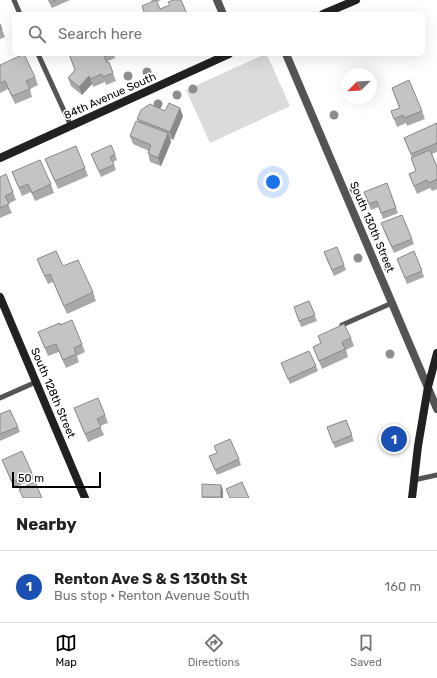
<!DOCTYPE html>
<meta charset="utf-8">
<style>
body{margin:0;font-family:Rubik,sans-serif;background:#f6f6f6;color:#222}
.compass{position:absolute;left:341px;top:68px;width:36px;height:36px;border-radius:50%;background:#fff;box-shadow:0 4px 16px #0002;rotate:246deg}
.scale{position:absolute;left:12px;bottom:10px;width:89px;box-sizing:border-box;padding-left:4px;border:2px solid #000;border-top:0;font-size:11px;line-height:14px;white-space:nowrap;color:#000;-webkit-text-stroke:3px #fff;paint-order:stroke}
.you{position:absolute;left:273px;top:182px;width:14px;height:14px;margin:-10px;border:3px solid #fff;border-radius:50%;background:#1a73e8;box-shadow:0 0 0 6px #1a73e833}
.badge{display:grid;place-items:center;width:26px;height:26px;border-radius:50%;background:#000;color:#fff;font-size:13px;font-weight:700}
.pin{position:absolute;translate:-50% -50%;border:2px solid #fff;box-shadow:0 1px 4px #0006}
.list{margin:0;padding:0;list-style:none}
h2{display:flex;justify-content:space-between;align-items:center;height:52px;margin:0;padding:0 16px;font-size:17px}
h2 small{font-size:13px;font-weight:400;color:#767676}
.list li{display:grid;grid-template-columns:26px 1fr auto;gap:12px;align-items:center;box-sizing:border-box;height:72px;padding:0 16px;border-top:1px solid #e0e0e0}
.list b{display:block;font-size:15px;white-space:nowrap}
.list p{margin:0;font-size:13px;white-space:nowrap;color:#767676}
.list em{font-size:13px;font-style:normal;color:#767676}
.icon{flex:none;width:22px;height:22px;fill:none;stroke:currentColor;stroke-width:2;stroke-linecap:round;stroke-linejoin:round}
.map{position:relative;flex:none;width:437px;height:498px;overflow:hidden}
.search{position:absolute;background:#fff;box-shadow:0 4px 16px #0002;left:12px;right:12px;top:12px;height:44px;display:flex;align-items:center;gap:10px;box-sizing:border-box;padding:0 14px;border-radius:6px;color:#767676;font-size:15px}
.sheet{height:124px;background:#fff}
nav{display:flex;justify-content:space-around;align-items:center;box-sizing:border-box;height:56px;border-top:1px solid #e0e0e0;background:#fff;font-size:11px;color:#767676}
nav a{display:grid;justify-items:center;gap:2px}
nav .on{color:#000}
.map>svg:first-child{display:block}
.green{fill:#dbdbdb}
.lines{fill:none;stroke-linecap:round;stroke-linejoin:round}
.lane{stroke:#545454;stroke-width:5}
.street{stroke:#545454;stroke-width:8}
.secondary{stroke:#212121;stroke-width:8}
.tree{fill:#8e8e8e}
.wall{fill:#a9a9a9}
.shaded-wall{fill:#898989}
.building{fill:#c4c4c4;stroke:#898989}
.labels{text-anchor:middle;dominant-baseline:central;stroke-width:3;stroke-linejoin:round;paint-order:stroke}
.street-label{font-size:11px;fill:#000;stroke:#fff}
</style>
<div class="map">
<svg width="437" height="498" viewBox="0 0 437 498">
<rect width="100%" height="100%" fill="#fff"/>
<path class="green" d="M263,55l5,2 22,49 -80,37 -24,-53z"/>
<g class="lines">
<path class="lane" d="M14,0l6,14
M38,54l33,72
M342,325l50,-22
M0,398l36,-16
M414,480l23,-5"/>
<path class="street" d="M217,0l6,14
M286,54l151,355"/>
<path class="secondary" d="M323,14l33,-14
M0,158l229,-104
M0,297l85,201
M412,498l6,-52 10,-59 9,-34"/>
</g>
<g class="tree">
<circle cx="147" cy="72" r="4.5"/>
<circle cx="128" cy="76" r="4.5"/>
<circle cx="193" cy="89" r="4.5"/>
<circle cx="177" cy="95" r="4.5"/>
<circle cx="158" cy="104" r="4.5"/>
<circle cx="334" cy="115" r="4.5"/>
<circle cx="354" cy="189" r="4.5"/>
<circle cx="358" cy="258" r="4.5"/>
<circle cx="388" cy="267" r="4.5"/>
<circle cx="390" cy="354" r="4.5"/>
</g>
<path class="wall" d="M48,0h22l-18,8z
M151,0h10l-4,2 3,7 27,5h-43l-2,-8 10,-4z
M0,24l5,13 -5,2z
M69,54h45l1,4 -9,4 7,11 3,8 -10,4 -1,-3 -12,5 -1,-3 -10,11 -11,-9 -3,-8 7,-8z
M0,65l35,12 3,8 -8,4 2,8 -17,7 -7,-15 -8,4z
M392,88l30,23 3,8 -18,7 -1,-3 -9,4 -6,-16 8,-3z
M165,111l18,5 -10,24 -3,-1 1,3 -10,24 -11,-4 -2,-9 1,-2 -16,-7 -3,-8 8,-14 -1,-3z
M437,123v29l-5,2 5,13v22l-5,2 -2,-3 -13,6 -8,-20 7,-3 -5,-13h1l-8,-20z
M91,154h24l2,6 -4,2 3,8 -15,7z
M45,159l40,9 3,8 -30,13z
M12,172l39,12 3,9 -19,8 -4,-9 -9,4z
M0,177l13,15 3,8 -8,4 4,9 -12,5z
M387,183l11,30 -15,6 -4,-12 -8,3 -7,-18z
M383,229l29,10 2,5 -20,9z
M414,251l10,26 -17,7 -10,-25z
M326,258l18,7 2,5 -12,6z
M37,259l26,7 30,26 3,9 -29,13 -14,-32 -5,2 -8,-17z
M309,301l8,20 -16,6 -7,-20z
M60,325l22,19 3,8 -8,4 2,6 -13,6 -7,-16 -11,4 -10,-24z
M318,336l33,2 3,8 -8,4 2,7 -26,12 -9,-22 8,-4z
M281,363l35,3 2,5 -28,13z
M74,408l31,7 3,8 -8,3 4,9 -16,7z
M0,414l18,13 2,5 -20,9z
M346,420l8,21 -19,7 -8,-21z
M209,456l30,3 2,6 -24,10z
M2,460l30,13 2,6 -20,9z
M223,490v8h-21v-1z"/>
<path class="shaded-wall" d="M89,76l3,8 -10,11 -3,-8z
M180,108l3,8 -10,24 -3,-8z
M168,133l3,9 -10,24 -3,-8z
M221,485l2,5v8h-2z"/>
<path class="building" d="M49,0h7l-6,3z
M156,0l4,9 10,-4 -2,-3 5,-2h8l6,14h-31l-1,-2 -4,2h-6l-3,-8z
M0,24l2,5h-2z
M24,54l11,23 -9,4 4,8 -18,7 -7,-15 -5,2v-18z
M69,54h34l4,9 2,-1 4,11 -10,4 -1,-3 -12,5 -1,-3 -10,11 -11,-9 7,-8z
M409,80l13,31 -18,7 -1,-3 -9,4 -3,-8 9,-3 -8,-20z
M169,103l11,5 -10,24 -33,-13 4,-9 9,-6 15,7z
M136,121l32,12 -10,25 -10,-5 3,-8 -21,-9z
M437,123v20l-26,11 -7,-16z
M111,145l4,9 -5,3 4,8 -15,6 -8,-17z
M76,146l9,22 -30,13 -10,-22z
M430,150l7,17v12l-8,4 -2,-3 -13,6 -5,-12 7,-3 -5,-13z
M40,160l11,24 -19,9 -4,-9 -9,4 -7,-16z
M6,174l7,18 -8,4 4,8 -9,4v-31z
M387,183l9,25 -15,5 -4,-12 -8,3 -5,-12z
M402,215l10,24 -20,8 -11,-24z
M337,247l7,18 -12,5 -8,-18z
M56,251l7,15 15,-6 15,32 -29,14 -14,-32 -5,2 -8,-17z
M414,251l8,20 -17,7 -8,-19z
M309,301l6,14 -16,6 -5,-14z
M72,320l10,24 -8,4 2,6 -13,6 -7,-16 -11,4 -7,-16 22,-9v2z
M344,324l7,14 -9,4 3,7 -26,12 -6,-14 8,-4 -3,-7z
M309,351l7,15 -28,13 -7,-16z
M98,398l7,17 -8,4 4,8 -16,7 -11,-26z
M10,410l8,17 -18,7v-20z
M346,420l6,15 -19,8 -6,-16z
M230,439l9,20 -24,11 -6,-14 8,-3 -3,-7z
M22,451l10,22 -20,9 -10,-22z
M35,482l7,16h-19l-4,-9z
M242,482l7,16h-19l-4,-9z
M202,484l19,1v12h-19z"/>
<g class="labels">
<g class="street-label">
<text transform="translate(110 96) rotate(-24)">84th Avenue South</text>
<text transform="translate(372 227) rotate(67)">South 130th Street</text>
<text transform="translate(53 393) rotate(67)">South 128th Street</text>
</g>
</g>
</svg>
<svg class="compass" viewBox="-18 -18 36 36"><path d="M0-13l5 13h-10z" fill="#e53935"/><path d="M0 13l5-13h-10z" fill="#767676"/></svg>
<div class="scale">50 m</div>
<div class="you"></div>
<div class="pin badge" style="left:394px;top:439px;background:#1a4fb4">1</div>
<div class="search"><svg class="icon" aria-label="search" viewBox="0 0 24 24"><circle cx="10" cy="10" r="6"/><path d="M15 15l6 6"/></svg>Search here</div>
</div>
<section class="sheet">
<h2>Nearby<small></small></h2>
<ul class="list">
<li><span class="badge" style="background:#1a4fb4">1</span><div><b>Renton Ave S &amp; S 130th St</b><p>Bus stop · Renton Avenue South</p></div><em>160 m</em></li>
</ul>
</section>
<nav>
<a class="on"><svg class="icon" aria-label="map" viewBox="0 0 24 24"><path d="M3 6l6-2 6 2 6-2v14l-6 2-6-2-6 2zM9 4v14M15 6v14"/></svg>Map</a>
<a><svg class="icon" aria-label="directions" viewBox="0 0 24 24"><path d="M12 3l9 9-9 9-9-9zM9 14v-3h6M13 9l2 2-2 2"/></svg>Directions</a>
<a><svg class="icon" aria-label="saved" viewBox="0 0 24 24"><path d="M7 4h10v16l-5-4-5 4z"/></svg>Saved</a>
</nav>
